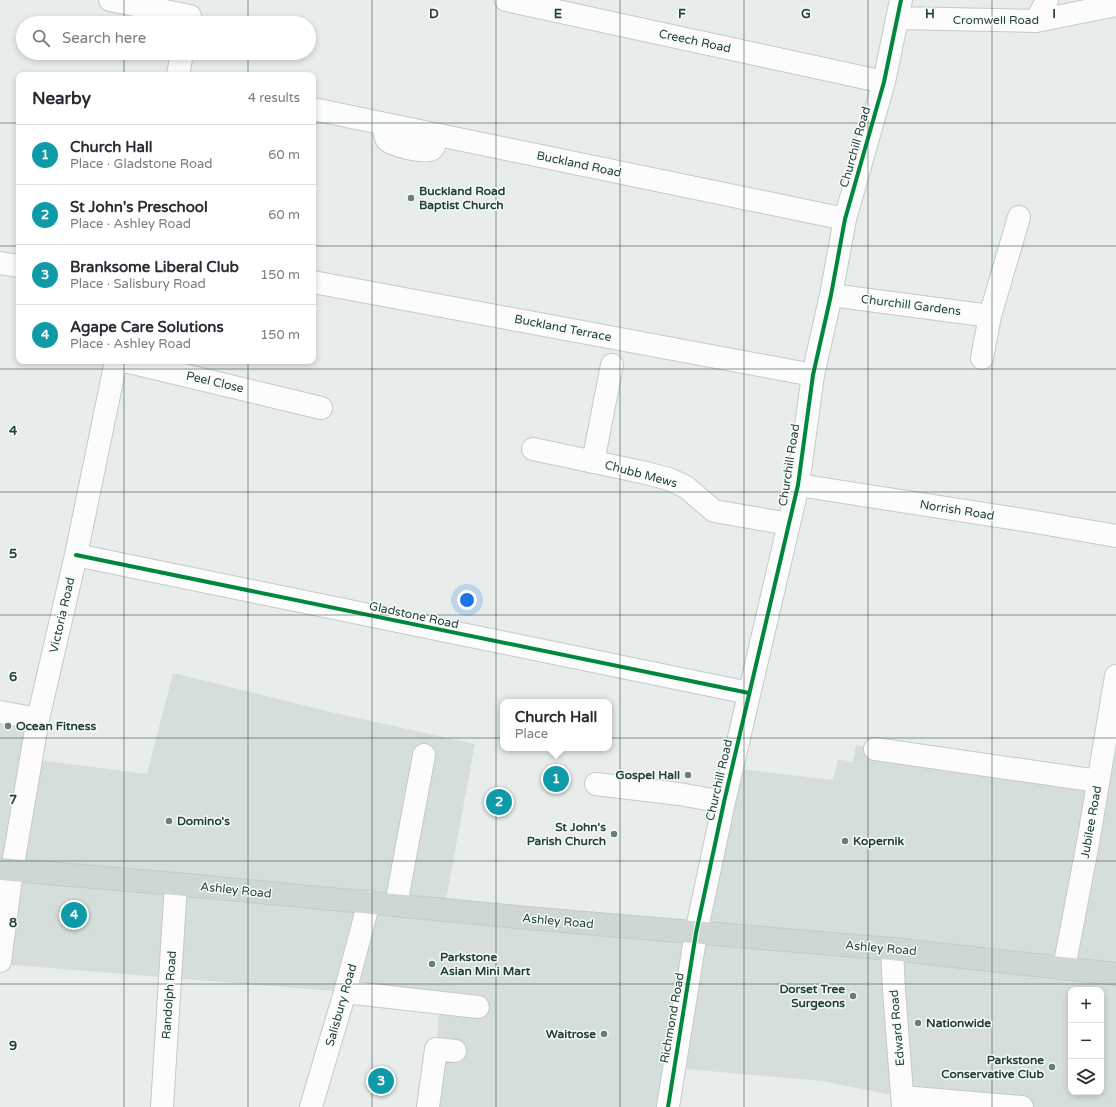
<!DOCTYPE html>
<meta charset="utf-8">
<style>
body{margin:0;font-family:"Varela Round",sans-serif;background:#f7f7f7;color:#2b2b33}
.controls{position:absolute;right:12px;bottom:12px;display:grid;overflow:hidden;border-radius:8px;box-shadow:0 2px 6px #0003}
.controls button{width:36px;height:36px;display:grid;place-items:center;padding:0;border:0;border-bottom:1px solid #e1e1e2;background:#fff;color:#2b2b33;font:20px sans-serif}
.you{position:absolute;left:467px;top:600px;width:14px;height:14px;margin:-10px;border:3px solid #fff;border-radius:50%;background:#1a73e8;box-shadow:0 0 0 6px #1a73e833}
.badge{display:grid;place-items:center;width:26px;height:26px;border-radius:50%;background:#697e78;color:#fff;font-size:13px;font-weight:700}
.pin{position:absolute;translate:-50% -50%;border:2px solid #fff;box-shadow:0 1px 4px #0006}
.popup{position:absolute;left:500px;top:699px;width:112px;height:52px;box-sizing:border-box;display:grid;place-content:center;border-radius:8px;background:#fff;filter:drop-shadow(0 1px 3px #0005);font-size:13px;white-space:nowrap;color:#7c7c81}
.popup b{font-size:15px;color:#2b2b33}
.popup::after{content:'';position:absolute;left:50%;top:100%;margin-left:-8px;border:8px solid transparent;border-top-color:#fff}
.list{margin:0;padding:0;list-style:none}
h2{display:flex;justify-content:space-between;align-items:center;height:52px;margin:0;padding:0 16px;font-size:17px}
h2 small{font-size:13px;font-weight:400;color:#7c7c81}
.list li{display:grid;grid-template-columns:26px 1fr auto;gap:12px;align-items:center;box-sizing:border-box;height:60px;padding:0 16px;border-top:1px solid #e1e1e2}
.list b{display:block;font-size:15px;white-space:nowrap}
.list p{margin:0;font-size:13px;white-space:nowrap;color:#7c7c81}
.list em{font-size:13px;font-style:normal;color:#7c7c81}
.icon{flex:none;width:22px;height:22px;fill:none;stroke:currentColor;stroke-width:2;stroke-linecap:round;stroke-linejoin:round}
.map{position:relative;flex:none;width:1116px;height:1107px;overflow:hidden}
.search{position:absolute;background:#fff;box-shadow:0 2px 6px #0003;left:16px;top:16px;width:300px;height:44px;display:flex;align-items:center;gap:10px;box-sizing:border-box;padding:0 14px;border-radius:22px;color:#7c7c81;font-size:15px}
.panel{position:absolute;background:#fff;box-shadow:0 2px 6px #0003;left:16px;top:72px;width:300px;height:292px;border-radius:8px}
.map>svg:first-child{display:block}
.built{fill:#d6dedb;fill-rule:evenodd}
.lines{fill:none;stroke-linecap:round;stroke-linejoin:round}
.minor-casing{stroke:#c5cac8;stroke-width:24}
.major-casing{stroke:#c3ccc9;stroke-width:24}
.minor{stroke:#fcfcfc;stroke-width:22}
.major{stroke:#cfd7d5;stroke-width:22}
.cycleway-casing{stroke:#f7fbf9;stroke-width:6}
.cycleway{stroke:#00873e;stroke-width:4}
.grid{fill:none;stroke:#24423a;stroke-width:1;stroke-opacity:0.55}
.poi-dot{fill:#697e78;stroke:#f7fbf9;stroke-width:1.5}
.labels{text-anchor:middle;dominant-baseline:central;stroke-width:3;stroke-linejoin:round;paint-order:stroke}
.street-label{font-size:12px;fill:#24423a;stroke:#f7fbf9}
.poi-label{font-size:12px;font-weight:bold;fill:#24423a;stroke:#f7fbf9;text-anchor:start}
.grid-label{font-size:13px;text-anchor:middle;font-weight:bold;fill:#24423a;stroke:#f7fbf9;stroke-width:3;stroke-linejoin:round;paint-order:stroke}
</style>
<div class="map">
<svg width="1116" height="1107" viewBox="0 0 1116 1107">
<rect width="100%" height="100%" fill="#e8edeb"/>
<path class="built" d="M173,673l162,40 140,31 -31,166 252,23 36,-165 101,12 5,-21 15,3 3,-17 19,4 223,32 18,-87v413h-94l-120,-10 -80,-16 -148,-13 -6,39h-240l8,-58 4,-46 -95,-11 -345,-28v-252l38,7 -7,40 116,15zM1071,990h30v102h-30z"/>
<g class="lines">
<defs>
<path id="minor" d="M110,0l80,16
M506,0l378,82
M898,18l138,3 80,-16
M1036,21l11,-21
M178,75l4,-22
M313,109l532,110
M384,124c0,5 0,11 3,16 4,5 39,14 45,9 3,-2 4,-10 6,-14
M0,263l19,3
M313,282l500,93
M831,295l159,21 29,-99
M982,358l8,-42
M125,361l196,47
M533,449l113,24 23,6 17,8 28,24 75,13
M593,462l19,-97
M798,485l232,36 86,15
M76,555l673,138
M0,712l38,7
M875,749l223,32
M596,784l83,10 45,8
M396,905l28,-150
M892,949l2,41 9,117
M0,961l12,-91 26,-151 38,-164 40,-194
M1064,968l24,-125 28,-167
M345,992l133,15
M902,1097l120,10
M162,1107l14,-223
M311,1107l34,-115 24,-90
M428,1107l8,-58 19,2
M668,1107l28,-174 28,-131 74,-317 15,-110 18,-80 14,-76 39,-137 17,-82"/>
<path id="major" d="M0,869l176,15 362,35 354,30 224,25"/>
</defs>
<use href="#minor" class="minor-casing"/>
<use href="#major" class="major-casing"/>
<use href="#minor" class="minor"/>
<use href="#major" class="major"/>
<defs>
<path id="cycleway" d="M76,555l673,138
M668,1107l28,-174 28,-131 74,-317 15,-110 18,-80 14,-76 39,-137 17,-82"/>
</defs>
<use href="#cycleway" class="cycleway-casing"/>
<use href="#cycleway" class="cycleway"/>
</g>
<path class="grid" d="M124,0v23M248,0v23M372,0v1107M496,0v1107M620,0v1107M744,0v1107M868,0v1107M992,0v1107M124,53v22M248,53v22M0,123h19M313,123h803M0,246h19M313,246h803M124,361v746M248,361v746M0,369h1116M0,492h1116M0,615h1116M0,738h1116M0,861h1116M0,984h1116"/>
<g class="poi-dot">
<circle cx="411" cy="198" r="4"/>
<circle cx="8" cy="726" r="4"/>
<circle cx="688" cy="775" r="4"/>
<circle cx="169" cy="821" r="4"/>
<circle cx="614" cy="834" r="4"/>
<circle cx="845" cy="841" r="4"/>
<circle cx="432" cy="964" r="4"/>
<circle cx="853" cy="996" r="4"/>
<circle cx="918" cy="1023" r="4"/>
<circle cx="604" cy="1034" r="4"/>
<circle cx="1052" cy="1067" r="4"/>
</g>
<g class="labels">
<g class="street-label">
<text x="996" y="20">Cromwell Road</text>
<text transform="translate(695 41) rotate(12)">Creech Road</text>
<text transform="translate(855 147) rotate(-74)">Churchill Road</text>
<text transform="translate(579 164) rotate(12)">Buckland Road</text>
<text transform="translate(911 305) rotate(7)">Churchill Gardens</text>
<text transform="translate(563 328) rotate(11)">Buckland Terrace</text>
<text transform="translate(215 382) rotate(13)">Peel Close</text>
<text transform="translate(789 465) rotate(-81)">Churchill Road</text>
<text transform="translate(641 474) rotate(15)">Chubb Mews</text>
<text transform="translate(957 510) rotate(9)">Norrish Road</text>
<text transform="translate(62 615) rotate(-77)">Victoria Road</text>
<text transform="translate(414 615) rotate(12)">Gladstone Road</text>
<text transform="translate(719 780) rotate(-77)">Churchill Road</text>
<text transform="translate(1091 822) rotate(-80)">Jubilee Road</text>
<text transform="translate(236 890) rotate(6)">Ashley Road</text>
<text transform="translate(558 921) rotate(5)">Ashley Road</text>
<text transform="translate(881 948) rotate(5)">Ashley Road</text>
<text transform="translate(169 995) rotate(-86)">Randolph Road</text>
<text transform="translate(341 1005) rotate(-74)">Salisbury Road</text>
<text transform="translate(672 1018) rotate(-80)">Richmond Road</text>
<text transform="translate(897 1028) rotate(-95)">Edward Road</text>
</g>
<g class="poi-label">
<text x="419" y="191">Buckland Road<tspan x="419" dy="14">Baptist Church</tspan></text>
<text x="16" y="726">Ocean Fitness</text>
<text x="680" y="775" text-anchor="end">Gospel Hall</text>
<text x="177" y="821">Domino's</text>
<text x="606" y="827" text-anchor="end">St John's<tspan x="606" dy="14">Parish Church</tspan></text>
<text x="853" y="841">Kopernik</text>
<text x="440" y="957">Parkstone<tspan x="440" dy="14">Asian Mini Mart</tspan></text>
<text x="845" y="989" text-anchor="end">Dorset Tree<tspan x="845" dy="14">Surgeons</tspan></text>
<text x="926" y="1023">Nationwide</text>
<text x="596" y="1034" text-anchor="end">Waitrose</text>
<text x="1044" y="1060" text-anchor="end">Parkstone<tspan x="1044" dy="14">Conservative Club</tspan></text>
</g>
</g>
<g class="grid-label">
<text x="434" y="18">D</text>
<text x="558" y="18">E</text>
<text x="682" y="18">F</text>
<text x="806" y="18">G</text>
<text x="930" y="18">H</text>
<text x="1054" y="18">I</text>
<text x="13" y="435">4</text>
<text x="13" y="558">5</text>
<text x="13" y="681">6</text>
<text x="13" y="804">7</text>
<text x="13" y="927">8</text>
<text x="13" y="1050">9</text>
</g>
</svg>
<div class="controls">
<button>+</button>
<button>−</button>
<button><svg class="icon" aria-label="layers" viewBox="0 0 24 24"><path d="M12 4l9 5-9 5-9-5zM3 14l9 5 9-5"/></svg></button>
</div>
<div class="you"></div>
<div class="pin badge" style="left:556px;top:779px;background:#0f9aa8">1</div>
<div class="popup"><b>Church Hall</b>Place</div>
<div class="pin badge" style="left:499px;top:802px;background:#0f9aa8">2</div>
<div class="pin badge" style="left:381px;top:1081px;background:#0f9aa8">3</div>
<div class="pin badge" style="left:74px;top:915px;background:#0f9aa8">4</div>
<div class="search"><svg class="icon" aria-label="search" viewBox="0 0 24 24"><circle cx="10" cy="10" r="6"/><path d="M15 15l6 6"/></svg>Search here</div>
<section class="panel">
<h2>Nearby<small>4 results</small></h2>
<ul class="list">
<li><span class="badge" style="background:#0f9aa8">1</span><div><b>Church Hall</b><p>Place · Gladstone Road</p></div><em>60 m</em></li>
<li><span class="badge" style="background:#0f9aa8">2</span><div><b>St John's Preschool</b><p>Place · Ashley Road</p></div><em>60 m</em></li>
<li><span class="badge" style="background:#0f9aa8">3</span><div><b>Branksome Liberal Club</b><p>Place · Salisbury Road</p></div><em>150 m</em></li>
<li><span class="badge" style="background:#0f9aa8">4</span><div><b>Agape Care Solutions</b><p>Place · Ashley Road</p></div><em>150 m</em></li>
</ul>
</section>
</div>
